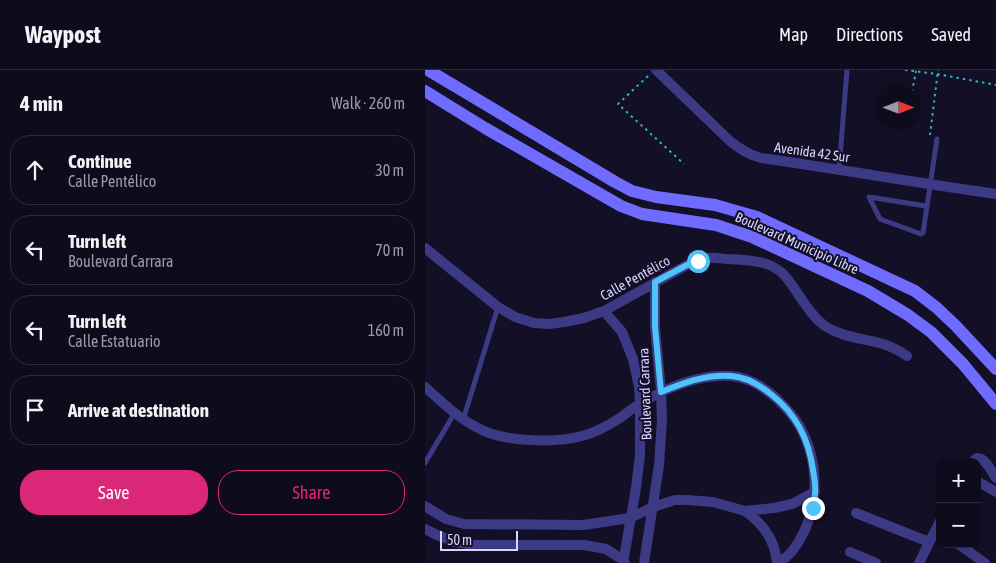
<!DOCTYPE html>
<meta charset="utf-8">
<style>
body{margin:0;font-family:"Asap Condensed",sans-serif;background:#171425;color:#f1f3f6}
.controls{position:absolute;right:15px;bottom:15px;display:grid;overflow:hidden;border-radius:10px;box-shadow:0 5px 20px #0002}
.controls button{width:45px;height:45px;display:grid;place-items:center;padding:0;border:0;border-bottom:1px solid #2e2b3b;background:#0e0b1c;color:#f1f3f6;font:25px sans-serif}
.compass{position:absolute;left:451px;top:15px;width:45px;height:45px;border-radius:50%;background:#0e0b1c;box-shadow:0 5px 20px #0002;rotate:90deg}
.scale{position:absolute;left:15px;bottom:12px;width:78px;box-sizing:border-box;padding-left:5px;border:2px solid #d9d4ff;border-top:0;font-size:14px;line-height:18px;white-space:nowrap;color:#d9d4ff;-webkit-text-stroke:4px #130f26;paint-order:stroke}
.stop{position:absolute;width:15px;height:15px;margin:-11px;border:4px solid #4fc3f7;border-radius:50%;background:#fff}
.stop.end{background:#4fc3f7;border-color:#fff;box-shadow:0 1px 5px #0008}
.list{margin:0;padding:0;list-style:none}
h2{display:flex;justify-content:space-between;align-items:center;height:65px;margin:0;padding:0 20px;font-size:21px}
h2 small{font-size:16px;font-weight:400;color:#9b9ba3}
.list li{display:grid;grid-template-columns:32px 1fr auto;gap:15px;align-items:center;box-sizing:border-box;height:70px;margin:0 10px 10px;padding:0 10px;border:1px solid #2e2b3b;border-radius:20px}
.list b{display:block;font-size:19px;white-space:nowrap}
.list p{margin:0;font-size:16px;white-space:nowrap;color:#9b9ba3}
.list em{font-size:16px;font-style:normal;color:#9b9ba3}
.actions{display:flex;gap:10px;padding:15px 20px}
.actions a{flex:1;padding:11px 0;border:1px solid #db2777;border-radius:20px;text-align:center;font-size:18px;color:#db2777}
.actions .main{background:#db2777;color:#fff}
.icon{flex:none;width:28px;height:28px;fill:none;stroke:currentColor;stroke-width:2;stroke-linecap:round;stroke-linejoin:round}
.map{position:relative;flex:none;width:571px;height:493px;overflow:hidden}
header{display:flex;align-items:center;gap:30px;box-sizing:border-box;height:70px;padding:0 25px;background:#0e0b1c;border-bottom:1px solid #2e2b3b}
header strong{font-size:24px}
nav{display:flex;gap:28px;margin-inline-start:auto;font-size:18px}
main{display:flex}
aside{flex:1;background:#0e0b1c}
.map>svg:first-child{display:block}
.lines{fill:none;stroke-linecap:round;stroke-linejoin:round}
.path{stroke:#2fb8b0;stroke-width:2;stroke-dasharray:2.5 4;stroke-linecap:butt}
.service{stroke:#3d3a85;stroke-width:5}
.minor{stroke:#3d3a85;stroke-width:10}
.secondary{stroke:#6f6bff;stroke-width:12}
.route{stroke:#4fc3f7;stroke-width:6}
.labels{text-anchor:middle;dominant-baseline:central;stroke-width:4;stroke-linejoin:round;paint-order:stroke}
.street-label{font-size:14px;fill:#d9d4ff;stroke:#130f26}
</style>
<header>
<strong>Waypost</strong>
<nav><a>Map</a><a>Directions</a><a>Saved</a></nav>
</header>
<main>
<aside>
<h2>4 min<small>Walk · 260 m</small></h2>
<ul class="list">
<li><svg class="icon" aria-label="ahead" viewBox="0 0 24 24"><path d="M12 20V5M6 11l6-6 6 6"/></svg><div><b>Continue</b><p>Calle Pentélico</p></div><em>30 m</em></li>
<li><svg class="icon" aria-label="left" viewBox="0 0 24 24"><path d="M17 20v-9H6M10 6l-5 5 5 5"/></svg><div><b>Turn left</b><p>Boulevard Carrara</p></div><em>70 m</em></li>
<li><svg class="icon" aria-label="left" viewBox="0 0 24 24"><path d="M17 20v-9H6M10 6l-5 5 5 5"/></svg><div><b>Turn left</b><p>Calle Estatuario</p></div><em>160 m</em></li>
<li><svg class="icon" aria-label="arrive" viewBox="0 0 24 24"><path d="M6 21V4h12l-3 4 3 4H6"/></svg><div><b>Arrive at destination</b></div></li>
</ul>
<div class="actions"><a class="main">Save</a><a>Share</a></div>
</aside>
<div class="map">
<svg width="571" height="493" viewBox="0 0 571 493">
<rect width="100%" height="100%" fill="#130f26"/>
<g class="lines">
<path class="path" d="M480,0l32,4 59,11
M223,6l-30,28 66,60
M487,22l4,-21
M482,54l1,-2
M505,65l8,-65"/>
<path class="service" d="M414,99l8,-99
M444,127l11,22 41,15 2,-1 14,-94
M444,127l57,9
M38,350l35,-113
M0,393l29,-49"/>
<path class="minor" d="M231,0l75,72c9,7 18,13 30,16 78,11 156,25 235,36
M0,178l73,59 17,10 19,6 15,1 15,-2 20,-4 20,-7 83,-46c7,-3 15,-6 22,-7 6,-1 13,1 19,1 20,1 43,1 57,17 13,15 24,39 40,50 18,12 39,12 58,18 9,3 17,7 24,12
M179,241l18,21 11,27 6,28 1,16v52l-4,33 -13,75
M0,317c18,16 35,33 57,43 24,12 75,13 100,6 13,-3 27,-11 38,-18 7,-5 14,-11 21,-15 27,-16 59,-29 90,-27 17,1 34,12 46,23 8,8 16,16 22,26 22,39 21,89 -6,125 -4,5 -9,9 -14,13
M547,392l5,-4c9,0 14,13 19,20
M552,411l19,11
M0,436l21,13 18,5 119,1 47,-7 23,-11 22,-7h13l25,2 32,9 29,-3 18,-4 23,-12
M320,441c19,13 30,29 32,52
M431,443l73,29
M0,459l12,6 18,7 19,3h110l22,4 17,11 2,3
M533,474l27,19
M425,482l26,11
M219,493l15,-98 3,-45 -1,-28 -6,-65v-45
M494,493l21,-42"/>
<path class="secondary" d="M3,0l187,112 17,9 24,6 59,8 42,12 158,74 22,17 19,18 40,43
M0,21l60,37 136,78 21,8 74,11 36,12 116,54 40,24 23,17 32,32 33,40"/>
</g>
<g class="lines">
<path class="route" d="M273,191l-11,4 -32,17v45l6,65c22,-9 45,-18 70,-16 15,1 29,9 41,19 24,19 37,45 41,75 1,7 3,15 2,23 0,5 -1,10 -2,15"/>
</g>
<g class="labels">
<g class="street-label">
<text transform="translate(387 82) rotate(8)">Avenida 42 Sur</text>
<text transform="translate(372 173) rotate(24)">Boulevard Municipio Libre</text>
<text transform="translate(210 208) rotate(-29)">Calle Pentélico</text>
<text transform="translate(220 324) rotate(-92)">Boulevard Carrara</text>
</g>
</g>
</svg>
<div class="controls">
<button>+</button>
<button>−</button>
</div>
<svg class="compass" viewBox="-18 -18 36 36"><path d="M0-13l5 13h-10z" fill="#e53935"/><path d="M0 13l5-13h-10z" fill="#9b9ba3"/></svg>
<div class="scale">50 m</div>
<div class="stop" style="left:273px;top:191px"></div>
<div class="stop end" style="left:388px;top:438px"></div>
</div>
</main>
